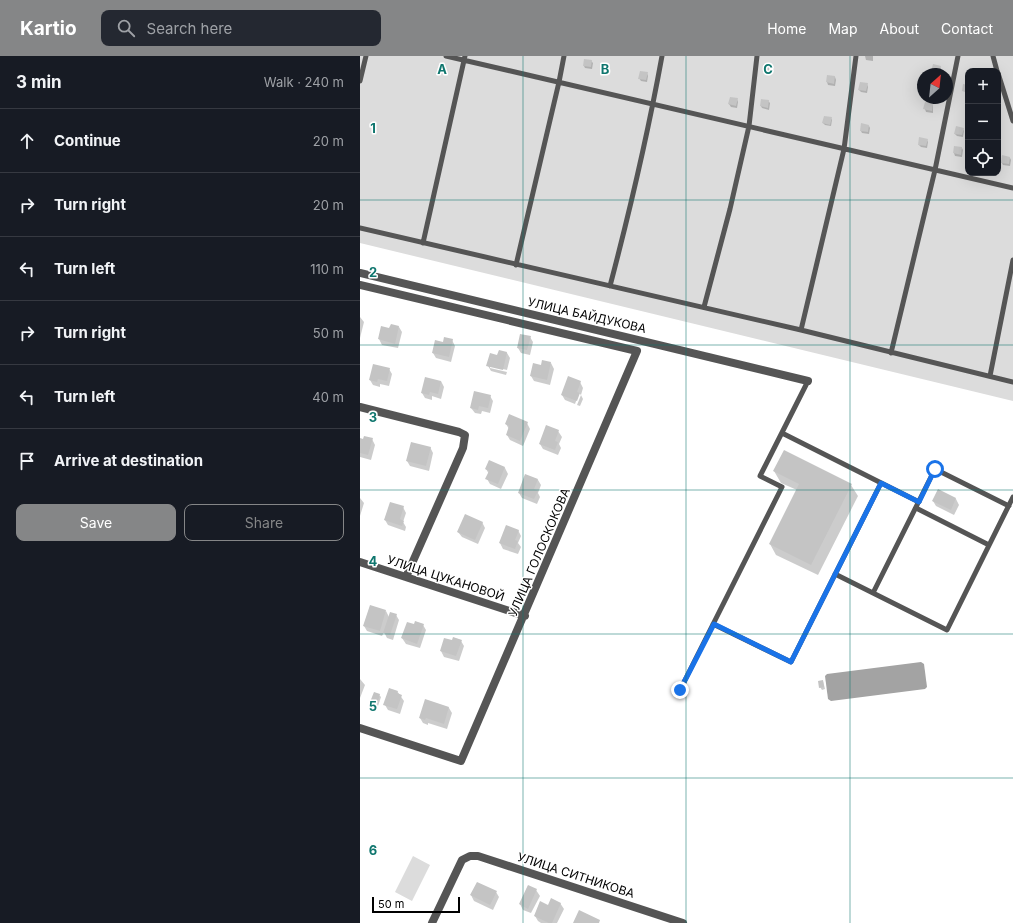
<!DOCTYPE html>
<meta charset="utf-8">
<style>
body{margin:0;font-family:Inter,sans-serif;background:#242831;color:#f1f3f6}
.controls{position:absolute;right:12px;top:12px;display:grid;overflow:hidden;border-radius:8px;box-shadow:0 4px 16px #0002}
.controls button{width:36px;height:36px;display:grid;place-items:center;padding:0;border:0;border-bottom:1px solid #363941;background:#171b24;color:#f1f3f6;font:20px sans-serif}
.compass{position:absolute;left:557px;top:12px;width:36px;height:36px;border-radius:50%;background:#171b24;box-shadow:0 4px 16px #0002;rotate:27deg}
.scale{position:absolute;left:12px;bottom:10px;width:88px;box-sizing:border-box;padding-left:4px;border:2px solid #000;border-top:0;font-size:11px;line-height:14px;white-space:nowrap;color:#000;-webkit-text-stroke:3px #fff;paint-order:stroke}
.stop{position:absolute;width:12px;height:12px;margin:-9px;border:3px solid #1a73e8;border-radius:50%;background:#fff}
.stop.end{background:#1a73e8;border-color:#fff;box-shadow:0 1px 4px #0008}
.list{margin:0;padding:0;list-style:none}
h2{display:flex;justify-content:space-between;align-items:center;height:52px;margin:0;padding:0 16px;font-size:17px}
h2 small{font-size:13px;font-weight:400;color:#9ea1a6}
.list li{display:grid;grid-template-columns:26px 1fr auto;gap:12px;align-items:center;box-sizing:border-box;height:64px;padding:0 16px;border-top:1px solid #363941}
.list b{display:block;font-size:15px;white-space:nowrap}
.list em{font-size:13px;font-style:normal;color:#9ea1a6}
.actions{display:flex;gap:8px;padding:12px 16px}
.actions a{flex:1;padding:9px 0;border:1px solid #858687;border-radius:8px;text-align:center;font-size:14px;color:#858687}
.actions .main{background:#858687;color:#fff}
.icon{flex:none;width:22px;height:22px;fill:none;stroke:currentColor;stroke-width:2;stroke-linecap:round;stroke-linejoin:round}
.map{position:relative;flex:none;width:653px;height:867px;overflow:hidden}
header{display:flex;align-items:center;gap:24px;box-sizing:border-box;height:56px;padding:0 20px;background:#858687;color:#fff}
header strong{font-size:19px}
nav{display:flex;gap:22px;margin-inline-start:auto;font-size:14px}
.search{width:280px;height:36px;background:#242831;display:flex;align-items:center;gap:10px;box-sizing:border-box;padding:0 14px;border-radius:8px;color:#9ea1a6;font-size:15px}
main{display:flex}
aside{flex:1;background:#171b24}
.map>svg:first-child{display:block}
.green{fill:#dcdcdc;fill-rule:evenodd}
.water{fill:#a3a3a3}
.shadow{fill:#0003}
.building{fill:#c4c4c4}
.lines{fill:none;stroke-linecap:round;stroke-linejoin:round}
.lane{stroke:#555;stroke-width:5}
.street{stroke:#555;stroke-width:8}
.route{stroke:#1a73e8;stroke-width:5}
.grid{fill:none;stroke:#0f766e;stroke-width:1;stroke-opacity:0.55}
.labels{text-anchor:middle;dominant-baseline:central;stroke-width:3;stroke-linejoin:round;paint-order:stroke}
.street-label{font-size:12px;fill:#000;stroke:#fff}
.grid-label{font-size:13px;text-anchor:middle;font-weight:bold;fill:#0f766e;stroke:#fff;stroke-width:3;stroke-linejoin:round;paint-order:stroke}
</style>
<header>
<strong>Kartio</strong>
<div class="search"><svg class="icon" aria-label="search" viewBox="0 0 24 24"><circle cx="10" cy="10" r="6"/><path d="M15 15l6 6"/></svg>Search here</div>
<nav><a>Home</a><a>Map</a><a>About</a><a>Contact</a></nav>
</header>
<main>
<aside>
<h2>3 min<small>Walk · 240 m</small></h2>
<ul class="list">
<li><svg class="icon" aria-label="ahead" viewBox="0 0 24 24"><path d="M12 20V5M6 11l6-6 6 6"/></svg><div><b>Continue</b></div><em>20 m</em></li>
<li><svg class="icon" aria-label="right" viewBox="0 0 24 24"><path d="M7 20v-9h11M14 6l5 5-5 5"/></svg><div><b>Turn right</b></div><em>20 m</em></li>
<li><svg class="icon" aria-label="left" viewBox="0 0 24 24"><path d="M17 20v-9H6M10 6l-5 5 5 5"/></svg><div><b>Turn left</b></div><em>110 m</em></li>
<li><svg class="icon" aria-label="right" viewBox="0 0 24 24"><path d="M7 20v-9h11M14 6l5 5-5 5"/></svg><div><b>Turn right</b></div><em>50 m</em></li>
<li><svg class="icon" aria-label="left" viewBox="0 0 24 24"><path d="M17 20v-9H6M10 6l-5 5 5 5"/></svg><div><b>Turn left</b></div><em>40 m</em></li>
<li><svg class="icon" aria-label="arrive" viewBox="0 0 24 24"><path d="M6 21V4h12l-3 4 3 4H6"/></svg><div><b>Arrive at destination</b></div></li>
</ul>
<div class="actions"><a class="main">Save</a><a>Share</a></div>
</aside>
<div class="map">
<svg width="653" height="867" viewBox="0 0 653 867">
<rect width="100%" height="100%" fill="#fff"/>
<path class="green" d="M0,0h653v345l-653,-158zM608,15h30v102h-30zM563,18h24v24h-24z
M53,800l17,9 -18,36 -17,-9z"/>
<path class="water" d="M561,606l3,2 3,23 -2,2 -94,12 -3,-2 -3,-23 2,-2z"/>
<path class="shadow" d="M505,0h8v5l-7,-1z
M231,5l2,2 -1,6 -7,-1 -1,-2z
M410,10l2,3 -1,6 -7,-1 -1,-2z
M580,11l1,2v5h-7l-2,-3z
M287,17l1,3 -1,6 -6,-1 -2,-3z
M468,20l7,1 1,3 -1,6 -7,-1 -1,-3z
M507,28l1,3 -1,6 -6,-1 -2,-2z
M377,43l1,3 -1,6 -6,-1 -2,-3z
M408,45l2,2 -1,7 -7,-2 -1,-2z
M572,48l1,2v7l-7,-1 -1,-3z
M471,62l1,2 -1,6 -6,-1 -2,-2z
M509,70l1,2 -1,6 -7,-1 -1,-2z
M603,73l1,2 -1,6 -6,-1 -2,-2z
M567,84l1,2 -1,6 -6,-1 -2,-2z
M602,92l1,2 -1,7 -7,-1 -1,-3z
M650,102l1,2 -1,6 -7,-1 -1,-2z
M0,261l4,5 -4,16z
M39,271l3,5 -4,16 -16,-3 -3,-6 11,-9z
M170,281l3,5 -3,13 -9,-2 -3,-5z
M92,284l3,6 -4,16 -15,-4 -3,-5 11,-10z
M139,295l8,2 3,5 -3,12 -17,-4v2l17,4 -1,3 -15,-4 -3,-5 10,-10z
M191,307l3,6 -4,16 -16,-4 -3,-5z
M29,313l3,5 -3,12 -9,-2v3l-7,-2 -3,-5z
M81,325l3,6 -3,12 -9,-3v4l-7,-2 -3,-5z
M220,326l3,6 -2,7 2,4 -3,7 -3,-1 4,-10 -2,-2 -4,11 -10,-4 -3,-5z
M130,340l3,5 -3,12 -8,-2 -1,3 -6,-1 -4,-5z
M167,367l3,6 -7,17 -13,-6 -3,-5 2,-6 -3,-5z
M198,375l4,6 -3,7 2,4 -3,7 -15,-6 -3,-5z
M0,383h12l3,6 -4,15 -11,-3z
M70,391l3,6 -4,18 -19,-5 -3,-5z
M129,405l16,7 3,6 -7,15 -11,-5 -3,-5 2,-5 -3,-5z
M414,415l77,14 7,11 -40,79 -42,-20 -6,-11 27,-54 -16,-7z
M166,420l12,4 3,5 -3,8 2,4 -3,7 -15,-6 -3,-5z
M578,434l18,9 3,6 -5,10 -18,-9 -3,-5z
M0,442l4,5 -4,13z
M43,451l3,6 -3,9 3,5 -1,4 -17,-6 -3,-5z
M122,466l3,6 -7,16 -16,-7 -4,-5z
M158,474l3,6 -3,7 3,4 -3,7 -15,-5 -3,-6z
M26,555l3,6 7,-2 3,5 -6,20 -6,-2 -3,-6 -2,4 -15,-5 -3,-5z
M63,569l3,5 -6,18 -14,-4 -4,-6 13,-12z
M101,585l3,5 -5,15 -15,-4 -3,-6z
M0,623l5,6 -5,13z
M463,625l2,8 -3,1 -2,-3z
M37,635l7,10 -4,13 -12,-4 -3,-5z
M19,639l2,2 -3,9 -5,-2 -2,-2z
M66,644l23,8 3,5 -5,16 -19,-6v2l-5,-2 -3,-5z
M168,830l8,4 4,6 -9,17 -8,-3 -3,-6z
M136,836l3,5 -6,13 -19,-9 -3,-6z
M200,847l4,6 -7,14h-16l-3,-2 -3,-5 13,-10z"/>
<path class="building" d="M224,3l8,1 -1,7 -8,-1z
M403,8l8,2 -1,7 -8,-1z
M573,8l8,2 -2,7 -8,-1z
M280,15l8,1 -2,8 -8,-1z
M467,19l8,1 -1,8 -8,-2z
M500,26l8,1 -2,8 -8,-1z
M603,28l5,1v8l-6,-2z
M370,41l8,1 -2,8 -8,-2z
M401,43l8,1 -1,8 -8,-2z
M565,46l8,1 -1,8 -9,-2z
M464,60l8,1 -2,8 -8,-2z
M501,67l8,2 -1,7 -8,-1z
M596,70l8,2 -2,7 -8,-1z
M559,81l9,2 -2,7 -8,-1z
M594,90l8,1 -1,8 -8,-2z
M642,99l8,2 -1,7 -8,-1z
M31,268l8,2 -4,18 -17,-5 3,-13 8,2z
M160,278l11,2 -4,14 -10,-2z
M84,281l9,2 -4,18 -17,-4 3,-13 8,2z
M139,294l8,2 -4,18 -17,-4 4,-13 7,2z
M182,304l9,2 -4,18 -17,-4 3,-13 8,2z
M13,308l17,4 -3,13 -9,-2 -1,3 -8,-2z
M208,320l13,5 -4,11 3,1 -3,8 -16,-6z
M65,321l16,4 -3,13 -8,-2 -1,3 -8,-2z
M114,335l17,4 -3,13 -9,-2 -1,4 -8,-2z
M149,358l19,8 -8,19 -14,-6 3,-9 -4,-2z
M186,369l13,5 -4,11 3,1 -3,8 -16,-6z
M4,380l9,2 -5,17 -8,-2v-15l3,1z
M51,386l20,5 -5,19 -20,-5z
M424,394l68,34 -41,81 -42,-21 30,-60 -26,-13z
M129,404l16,7 -7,17 -13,-5 4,-8 -4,-2z
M165,418l13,5 -4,10 4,2 -4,8 -16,-6z
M578,433l18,9 -5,12 -19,-9z
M30,446l14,4 -4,13 4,2 -2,5 -18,-6z
M105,458l18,8 -8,18 -18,-8z
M146,469l13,5 -4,10 3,1 -3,8 -16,-6z
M10,549l16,5 -6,21 -17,-5z
M30,556l7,2 -7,21 -7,-2z
M55,565l9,3 -7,20 -16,-6 6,-16 7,2z
M93,581l9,3 -6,16 -16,-5 4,-13 8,2z
M463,624l1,7 -5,1 -1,-7z
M29,632l9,3 -1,2 5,2 -5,14 -14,-4z
M14,636l6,2 -3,10 -7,-2z
M65,643l24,8 -5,17 -18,-6 -1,2 -6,-2z
M117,826l20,9 -7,14 -20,-10z
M168,829l9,4 -9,20 -9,-5z
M191,842l10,5 -9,20h-3l-15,-7 6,-15 8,4z
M219,854l21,10 -1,3h-26z"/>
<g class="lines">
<path class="lane" d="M86,0l567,132
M633,0l4,15
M638,17l15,48
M0,25l6,-25
M0,172l441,102 212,52
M63,187l42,-187
M156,209l43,-183 5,-26
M250,230c20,-76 38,-153 52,-230
M344,251l26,-98 19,-83 8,-70
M441,274l43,-181 12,-93
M531,297l44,-183 23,-114
M630,320l23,-116
M422,377l137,69
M556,452l73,37
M475,518l112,56 66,-133
M513,537l62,-124 74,37
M353,568l78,38 90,-179
M320,634l102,-203 -22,-11 48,-95"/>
<path class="street" d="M0,217l448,108
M0,229l277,66 -176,410 -101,-33
M0,351l99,25 6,3 -2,13 -57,129
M0,506l165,54
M72,867l30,-63 8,-4h8l205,67"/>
</g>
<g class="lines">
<path class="route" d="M320,634l34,-66 77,38 90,-179 38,19 16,-33"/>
</g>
<path class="grid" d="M163,0v867M326,0v867M490,0v867M0,144h653M0,289h653M0,434h653M0,578h653M0,722h653"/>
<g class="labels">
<g class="street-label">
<text transform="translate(227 259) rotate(13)">УЛИЦА БАЙДУКОВА</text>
<text transform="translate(179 496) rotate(-67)">УЛИЦА ГОЛОСКОКОВА</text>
<text transform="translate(86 522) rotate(18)">УЛИЦА ЦУКАНОВОЙ</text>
<text transform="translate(216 819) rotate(18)">УЛИЦА СИТНИКОВА</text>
</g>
</g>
<g class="grid-label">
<text x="82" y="18">A</text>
<text x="245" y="18">B</text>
<text x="408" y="18">C</text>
<text x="13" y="77">1</text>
<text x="13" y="221">2</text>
<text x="13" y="366">3</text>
<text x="13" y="510">4</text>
<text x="13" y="655">5</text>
<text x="13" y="799">6</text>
</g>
</svg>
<div class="controls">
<button>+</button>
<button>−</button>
<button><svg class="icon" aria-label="locate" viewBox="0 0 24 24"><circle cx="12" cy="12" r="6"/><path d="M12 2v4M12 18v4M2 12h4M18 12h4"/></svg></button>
</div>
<svg class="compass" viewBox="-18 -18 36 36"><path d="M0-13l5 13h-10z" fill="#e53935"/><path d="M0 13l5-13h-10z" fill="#9ea1a6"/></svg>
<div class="scale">50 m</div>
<div class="stop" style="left:575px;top:413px"></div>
<div class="stop end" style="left:320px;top:634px"></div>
</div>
</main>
